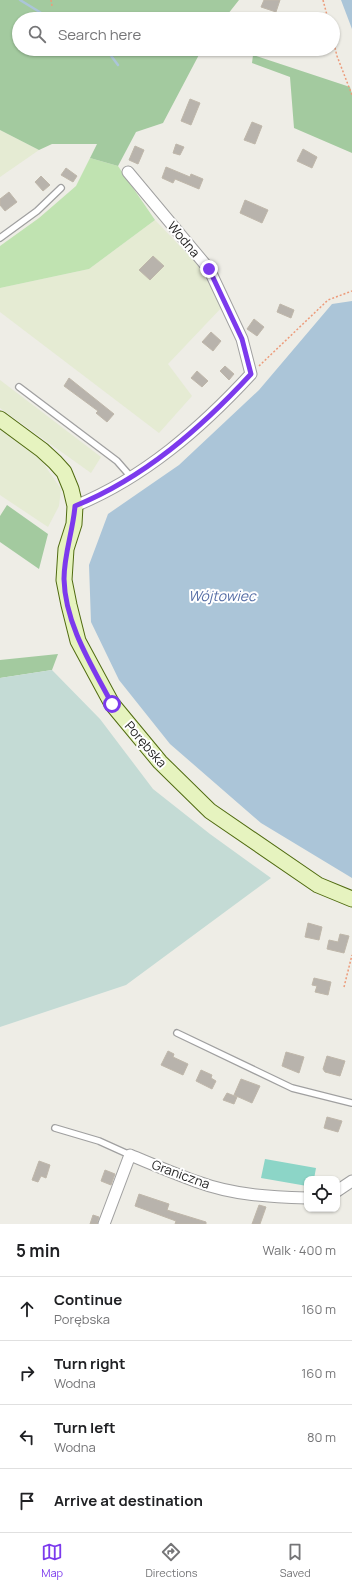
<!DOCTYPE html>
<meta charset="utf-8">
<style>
body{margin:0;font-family:Manrope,sans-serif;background:#f2f2f2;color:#202124}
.controls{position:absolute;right:12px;bottom:12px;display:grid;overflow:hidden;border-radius:8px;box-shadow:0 1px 3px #0004}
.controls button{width:36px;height:36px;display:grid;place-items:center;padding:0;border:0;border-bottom:1px solid #e0e0e0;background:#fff;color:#202124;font:20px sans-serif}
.stop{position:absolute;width:12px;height:12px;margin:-9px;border:3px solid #7c3aed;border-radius:50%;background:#fff}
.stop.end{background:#7c3aed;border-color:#fff;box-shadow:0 1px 4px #0008}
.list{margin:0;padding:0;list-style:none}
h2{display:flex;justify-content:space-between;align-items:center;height:52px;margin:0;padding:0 16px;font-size:17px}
h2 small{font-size:13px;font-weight:400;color:#757577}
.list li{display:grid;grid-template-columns:26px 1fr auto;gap:12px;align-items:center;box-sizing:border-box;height:64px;padding:0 16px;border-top:1px solid #e0e0e0}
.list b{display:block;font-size:15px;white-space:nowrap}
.list p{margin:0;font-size:13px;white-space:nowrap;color:#757577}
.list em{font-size:13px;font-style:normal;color:#757577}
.icon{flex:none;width:22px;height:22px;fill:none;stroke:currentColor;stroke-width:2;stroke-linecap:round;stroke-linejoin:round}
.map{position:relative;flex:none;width:352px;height:1224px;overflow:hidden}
.search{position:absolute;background:#fff;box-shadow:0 1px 3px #0004;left:12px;right:12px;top:12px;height:44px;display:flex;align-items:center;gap:10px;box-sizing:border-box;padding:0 14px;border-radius:22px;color:#757577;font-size:15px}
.sheet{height:308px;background:#fff}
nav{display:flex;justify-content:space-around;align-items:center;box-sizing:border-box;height:56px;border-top:1px solid #e0e0e0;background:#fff;font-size:11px;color:#757577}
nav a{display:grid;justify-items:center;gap:2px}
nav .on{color:#7c3aed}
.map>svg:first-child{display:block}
.farmland{fill:#e5ebd3}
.grass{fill:#c0e3b1}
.forest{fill:#a3ca9f}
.wetland{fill:#c4dbd5}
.pitch{fill:#8cd5c7}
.water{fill:#abc5d8}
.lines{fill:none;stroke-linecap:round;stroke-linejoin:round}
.stream{stroke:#abc5d8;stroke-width:2.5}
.building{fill:#b8b3ac;stroke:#bfb7aa}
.lane-casing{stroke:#a0a0a0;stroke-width:8}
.street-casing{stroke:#a0a0a0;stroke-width:13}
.secondary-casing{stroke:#506b10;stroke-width:17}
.path{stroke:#ec9b7a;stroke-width:1.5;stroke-dasharray:2 2;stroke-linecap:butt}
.lane{stroke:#fff;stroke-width:5.5}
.street{stroke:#fff;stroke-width:11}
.secondary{stroke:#e6f3bf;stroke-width:15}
.route{stroke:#7c3aed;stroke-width:5}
.labels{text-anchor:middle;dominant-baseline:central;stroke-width:4;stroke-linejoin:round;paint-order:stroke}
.street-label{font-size:13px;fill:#1f1f1f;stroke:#fff}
.water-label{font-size:14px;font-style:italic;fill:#556da5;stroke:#fff}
</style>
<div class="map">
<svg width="352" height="1224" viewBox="0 0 352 1224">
<rect width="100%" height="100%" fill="#eeede6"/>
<path class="farmland" d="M0,130l39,20 -39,27z
M155,220l41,43 27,43 -55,58 24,32 -33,37 -159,-121v-24l89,-19z
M0,380l101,77 -10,16 -91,-65z
M0,429l39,28 22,32 -2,17 -11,21 -48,-32z"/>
<path class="grass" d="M90,158l28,8 37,54 -66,49 -89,19v-42l39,-28 37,-32z"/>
<path class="forest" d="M0,0h239l-15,19h-205v30h183l-39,74 -27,9 -18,34 -28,-8 7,-14h-45l-13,6 -39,-20z
M253,55l97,32 2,7v59l-58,-25 -4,-51 -38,-14z
M7,505l41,29 -9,35 -39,-27v-26z
M58,654l-6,16 -52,8v-18z"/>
<path class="wetland" d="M52,670l48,49 53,70 57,45 61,44 -145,107 -126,42v-349z"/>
<path class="pitch" d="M265,1159l51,9 -2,11h-7v7l-46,-8z"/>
<path class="water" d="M341,0h11v29z
M352,301v577l-91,-55 -91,-79 -51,-64 -28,-58 -2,-57 19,-51 71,-49 80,-75 73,-86z"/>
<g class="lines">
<path class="stream" d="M20,0l31,19
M106,49l12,16"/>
</g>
<path class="building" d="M264,0h16l-4,12 -15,-5z
M190,99l10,4 -9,22 -10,-4z
M252,122l10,4 -7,18 -11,-4z
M176,144l8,3 -4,8 -7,-2z
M135,146l9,4 -6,14 -9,-4z
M303,149l14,8 -5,11 -15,-7z
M166,167l24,10 1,-3 12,5 -4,10 -24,-10 -2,4 -11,-5z
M66,168l11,8 -4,6 -12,-7z
M41,176l9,9 -7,6 -8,-9z
M9,192l8,10 -12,9 -5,-6v-6z
M245,200l23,10 -6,13 -22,-10z
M153,256l11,10 -14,14 -11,-10z
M280,304l14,6 -3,8 -14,-6z
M254,319l10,8 -7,9 -10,-7z
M211,332l10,9 -8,10 -11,-9z
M225,366l9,8 -5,6 -9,-9z
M197,371l11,10 -6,6 -11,-9z
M69,378l45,36 -7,8 -11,-9 2,-2 -34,-25z
M308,923l14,4 -3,13 -14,-3z
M340,934l9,2 -5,17 -17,-4 2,-9 9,2z
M314,978l17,4 -3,13 -13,-3 2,-6 -5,-1z
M168,1051l6,3 -1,3 15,7 -5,11 -22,-10z
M286,1052l18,5 -5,16 -17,-7z
M327,1056l18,5 -5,15 -15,-4 -2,-3z
M201,1070l11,5 -1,3 5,3 -4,8 -16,-8z
M241,1079l19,7 -8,17 -18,-8z
M227,1093l10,4 -3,7 -11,-4z
M327,1117l15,4 -4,11 -14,-4z
M39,1161l11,4 -4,13 -5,-2 -3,6 -6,-2z
M105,1170l10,4 -4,11 -10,-4z
M139,1194l30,10 -2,6 39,12v2h-31l1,-3 -41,-15z
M259,1205l7,2 -6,17h-8z
M93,1215l6,2 -2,7h-7z"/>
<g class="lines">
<defs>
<path id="lane" d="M0,238l37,-27 24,-23
M19,387l98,74 14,16
M177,1033l115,55 60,15
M55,1128l44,13 31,14"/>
<path id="street" d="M75,506c69,-28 126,-78 176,-132l-9,-35 -33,-70 -81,-97
M337,1191l15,-10
M104,1224l26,-69c22,9 45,19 68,27 35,13 73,15 109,16"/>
<path id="secondary" d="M0,419l42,31 13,12 9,10 7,17 4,17 -1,18 -8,25 -2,31 5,25 9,36 34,63 48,58 50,49 108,74 34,14"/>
</defs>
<use href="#lane" class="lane-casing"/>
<use href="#street" class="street-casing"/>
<use href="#secondary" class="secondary-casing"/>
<path class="path" d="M51,0l1,6
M323,0l5,19
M333,40l4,16 15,39
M259,366l69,-66 24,-9
M344,987l8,-32"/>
<use href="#lane" class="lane"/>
<use href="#street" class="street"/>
<use href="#secondary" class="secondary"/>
</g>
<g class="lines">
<path class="route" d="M112,704c-20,-38 -47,-80 -48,-125 0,-25 9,-48 11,-73 69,-28 126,-78 176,-132l-9,-35 -33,-70"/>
</g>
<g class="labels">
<g class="street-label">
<text transform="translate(184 239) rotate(50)">Wodna</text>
<text transform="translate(146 744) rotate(49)">Porębska</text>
<text transform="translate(181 1174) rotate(20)">Graniczna</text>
</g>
<g class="water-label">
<text x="222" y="595">Wójtowiec</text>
</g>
</g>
</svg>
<div class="controls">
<button><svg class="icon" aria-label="locate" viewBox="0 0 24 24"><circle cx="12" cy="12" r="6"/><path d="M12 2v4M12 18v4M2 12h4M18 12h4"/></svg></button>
</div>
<div class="stop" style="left:112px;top:704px"></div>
<div class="stop end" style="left:209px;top:269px"></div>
<div class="search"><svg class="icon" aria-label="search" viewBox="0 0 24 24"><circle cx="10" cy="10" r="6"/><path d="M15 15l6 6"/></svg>Search here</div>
</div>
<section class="sheet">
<h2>5 min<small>Walk · 400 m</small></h2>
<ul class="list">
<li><svg class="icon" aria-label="ahead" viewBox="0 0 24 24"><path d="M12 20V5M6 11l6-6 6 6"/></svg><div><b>Continue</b><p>Porębska</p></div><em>160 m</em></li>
<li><svg class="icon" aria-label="right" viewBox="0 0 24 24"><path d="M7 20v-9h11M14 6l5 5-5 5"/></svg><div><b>Turn right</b><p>Wodna</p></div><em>160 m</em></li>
<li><svg class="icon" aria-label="left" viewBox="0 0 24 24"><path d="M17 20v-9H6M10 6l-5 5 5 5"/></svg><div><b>Turn left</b><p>Wodna</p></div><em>80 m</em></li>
<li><svg class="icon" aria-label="arrive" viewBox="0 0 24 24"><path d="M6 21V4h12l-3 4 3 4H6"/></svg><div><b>Arrive at destination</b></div></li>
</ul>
</section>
<nav>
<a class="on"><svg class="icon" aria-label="map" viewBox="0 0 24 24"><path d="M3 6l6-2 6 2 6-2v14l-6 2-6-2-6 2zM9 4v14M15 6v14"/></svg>Map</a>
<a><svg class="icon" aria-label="directions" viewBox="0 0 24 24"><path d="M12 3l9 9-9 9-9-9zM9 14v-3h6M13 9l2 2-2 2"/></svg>Directions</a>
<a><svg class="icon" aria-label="saved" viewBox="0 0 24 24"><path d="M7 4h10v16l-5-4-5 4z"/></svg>Saved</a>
</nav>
